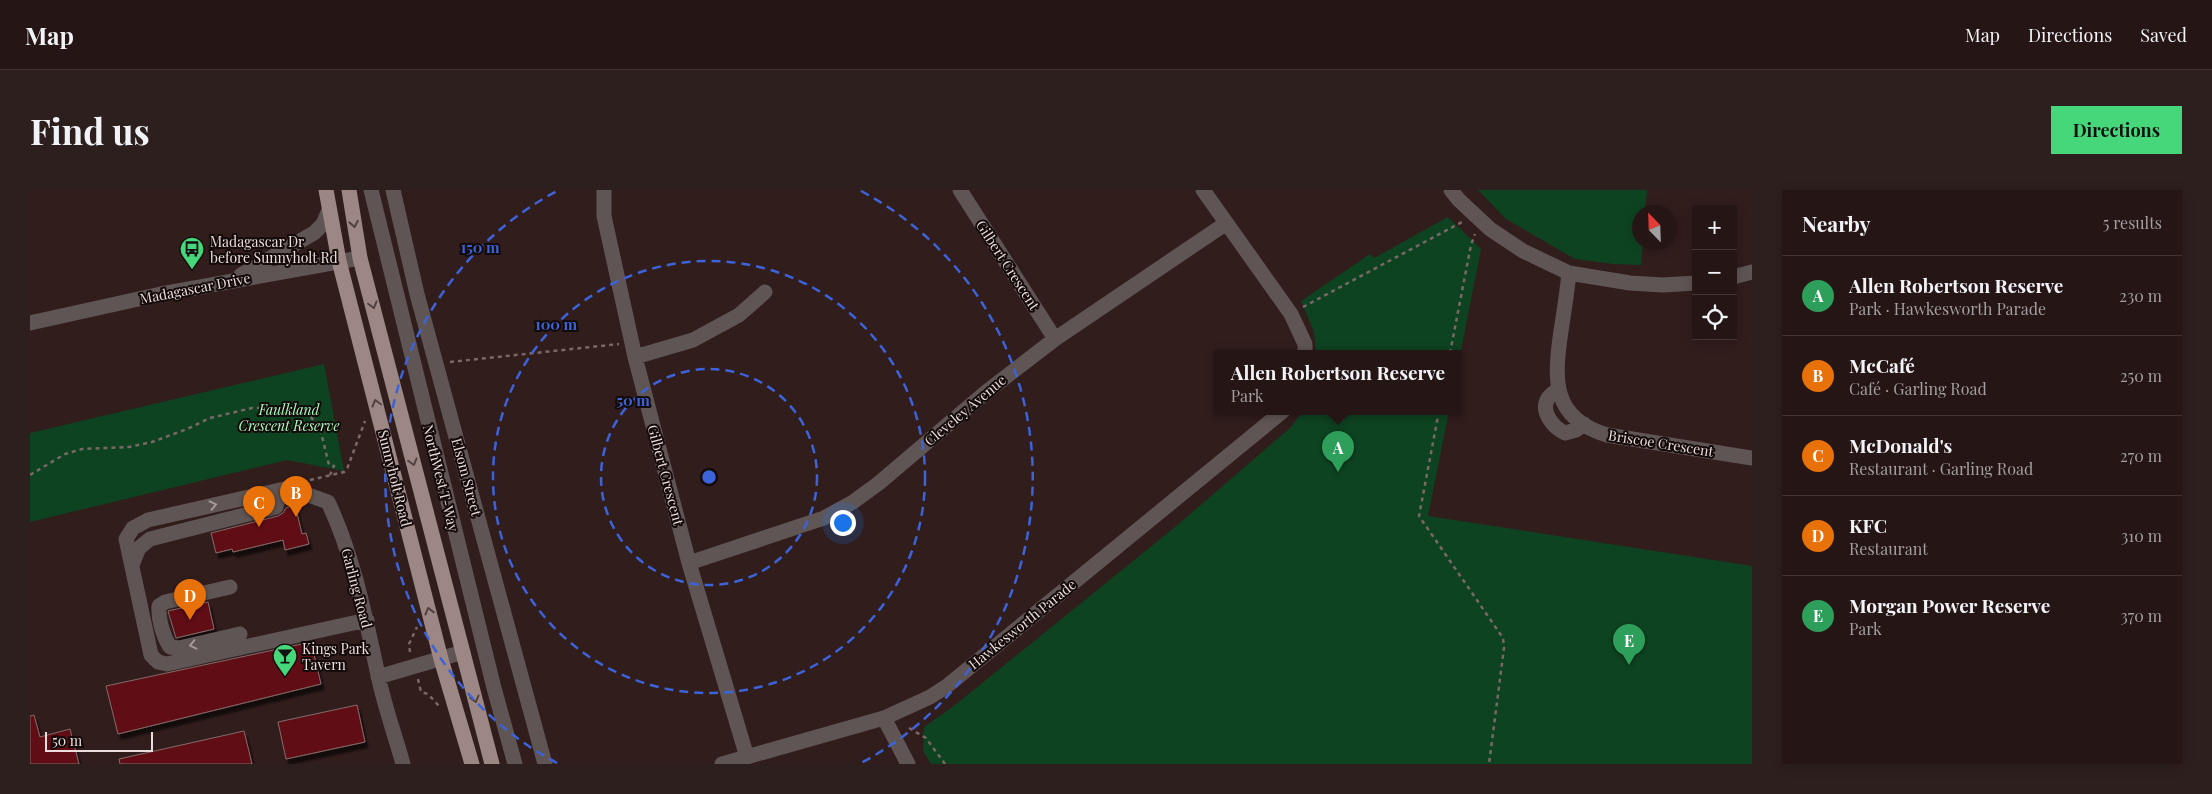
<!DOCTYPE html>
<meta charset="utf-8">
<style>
body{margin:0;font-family:"Playfair Display",serif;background:#2d1f1e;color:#f1f3f6}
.controls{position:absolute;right:15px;top:15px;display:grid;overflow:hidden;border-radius:0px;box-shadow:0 2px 12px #0003}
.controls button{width:45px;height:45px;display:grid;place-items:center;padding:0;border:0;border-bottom:1px solid #423534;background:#251615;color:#f1f3f6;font:25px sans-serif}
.compass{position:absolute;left:1602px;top:15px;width:45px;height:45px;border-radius:50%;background:#251615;box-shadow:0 2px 12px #0003;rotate:337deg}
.scale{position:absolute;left:15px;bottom:12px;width:108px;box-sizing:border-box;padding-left:5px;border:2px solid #ebdddc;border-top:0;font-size:14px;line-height:18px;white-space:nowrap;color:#ebdddc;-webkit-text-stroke:4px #130a0a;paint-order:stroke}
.you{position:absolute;left:812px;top:332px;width:18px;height:18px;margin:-12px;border:4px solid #fff;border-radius:50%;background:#1a73e8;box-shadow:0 0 0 8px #1a73e833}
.badge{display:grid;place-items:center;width:32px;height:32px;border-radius:50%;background:#45d77a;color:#fff;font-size:16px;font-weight:700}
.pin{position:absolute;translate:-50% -41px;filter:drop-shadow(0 1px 2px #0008)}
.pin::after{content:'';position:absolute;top:26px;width:18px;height:15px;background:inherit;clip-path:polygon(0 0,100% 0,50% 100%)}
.popup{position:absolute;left:1184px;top:160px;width:248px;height:65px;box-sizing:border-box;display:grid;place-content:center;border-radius:0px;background:#251615;filter:drop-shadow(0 1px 4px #0005);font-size:16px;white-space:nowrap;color:#a39fa0}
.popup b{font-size:19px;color:#f1f3f6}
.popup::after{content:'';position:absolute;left:50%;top:100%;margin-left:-10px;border:10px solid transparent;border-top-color:#251615}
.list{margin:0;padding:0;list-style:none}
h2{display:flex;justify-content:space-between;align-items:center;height:65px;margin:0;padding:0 20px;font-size:21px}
h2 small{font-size:16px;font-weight:400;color:#a39fa0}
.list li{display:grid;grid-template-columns:32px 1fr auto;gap:15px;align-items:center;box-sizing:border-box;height:80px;padding:0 20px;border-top:1px solid #423534}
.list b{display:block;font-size:19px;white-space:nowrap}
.list p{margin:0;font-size:16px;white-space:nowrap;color:#a39fa0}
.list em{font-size:16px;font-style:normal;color:#a39fa0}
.icon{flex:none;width:28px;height:28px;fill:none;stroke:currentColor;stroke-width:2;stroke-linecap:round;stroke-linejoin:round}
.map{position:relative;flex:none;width:1722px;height:574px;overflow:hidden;border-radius:0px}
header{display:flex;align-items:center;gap:30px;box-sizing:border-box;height:70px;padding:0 25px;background:#251615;border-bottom:1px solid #423534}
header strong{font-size:24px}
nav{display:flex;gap:28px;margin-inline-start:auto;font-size:18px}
.intro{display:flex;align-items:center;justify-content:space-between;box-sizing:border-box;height:120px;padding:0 30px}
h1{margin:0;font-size:35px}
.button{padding:12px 22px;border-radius:0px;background:#45d77a;color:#111;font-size:18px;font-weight:700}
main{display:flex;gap:30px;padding:0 30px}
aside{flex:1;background:#251615;border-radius:0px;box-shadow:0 2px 12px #0003}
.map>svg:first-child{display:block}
.green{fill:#0e4321}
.building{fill:#600c14;stroke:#846c6a;filter:url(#shadow)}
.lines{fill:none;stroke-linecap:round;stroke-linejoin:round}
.path{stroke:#7a6867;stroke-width:2.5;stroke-dasharray:4 4;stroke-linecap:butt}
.minor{stroke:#605555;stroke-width:15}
.major{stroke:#9c8785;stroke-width:15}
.oneway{stroke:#514241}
.oneway2{stroke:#a69998}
.ring{fill:none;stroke:#3c63d9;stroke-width:2.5;stroke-dasharray:9 6}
.labels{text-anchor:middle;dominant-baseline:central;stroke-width:4;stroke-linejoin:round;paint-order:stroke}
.poi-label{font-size:14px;fill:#ebdddc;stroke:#130a0a;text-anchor:start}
.street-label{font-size:14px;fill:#ebdddc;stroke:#130a0a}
.park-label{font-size:14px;font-style:italic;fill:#a9fbbd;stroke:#130a0a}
.centre{fill:#3c63d9;stroke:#130a0a;stroke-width:2.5}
.ring-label{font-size:15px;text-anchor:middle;font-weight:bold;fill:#3c63d9;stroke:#130a0a;stroke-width:4;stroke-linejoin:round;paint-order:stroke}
</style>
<header>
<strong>Map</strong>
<nav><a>Map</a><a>Directions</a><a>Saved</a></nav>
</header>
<div class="intro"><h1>Find us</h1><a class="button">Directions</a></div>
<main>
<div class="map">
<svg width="1722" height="574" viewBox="0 0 1722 574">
<defs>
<filter id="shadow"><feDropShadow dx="3" dy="5.5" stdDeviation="1" flood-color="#0009"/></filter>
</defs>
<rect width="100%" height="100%" fill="#311d1c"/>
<path class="green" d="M1448,0h169l-2,22h-5v30l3,1 -2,22 -28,-1 -38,-5 -69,-40z
M1418,27l33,32 -23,117v-13h-142l-2,-21 -13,-31 69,-47 4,4z
M294,174l20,107 -57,-11 -257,62v-89z
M1273,221h146l-21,105 324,50v198h-821l-8,-13 1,-24 31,-22 220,-178 115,-99z"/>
<path class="building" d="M265,315l7,29 4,-1 3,11 -24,6 -2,-10 -50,12 -1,-3 -16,4 -5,-20 67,-17 5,-3 3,-5z
M178,412l6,27 -38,9 -8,-27z
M281,452l10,42 -203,50 -12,-48z
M327,515l8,37 -79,17 -8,-37z
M4,525l6,22 30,-8 9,35h-49v-48z
M214,541l8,33h-132l-1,-5z"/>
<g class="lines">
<path class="path" d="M1273,117l159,-85
M1420,163l21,-108 4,-11
M420,172l169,-18
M1409,221l-20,105 84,122 1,10 -15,116
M0,285l35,-21 17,-5 47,-2 23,-5 35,-13 23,-11 42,-10h41l17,8 10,12 9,37 5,1 -4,9
M280,290l34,-8 3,-3 18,-48
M380,462l-1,-8 8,-17
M388,489l3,13 7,2 12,13
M879,538l17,10 19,26"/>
<path class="minor" d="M341,0l123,498 21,76
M363,0l24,104 128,470
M574,0v26l31,141 54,206 58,194
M930,0l95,149
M1173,0l88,124 14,30v9
M1421,0l8,10 31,29 33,22 46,22 61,10 33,2 33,-2
M1539,83c-2,19 -5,39 -8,58 -7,48 -10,87 46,104l145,23
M211,85l73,-42 9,-9 6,-14
M1703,87l19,-5
M0,133l131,-29 199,-36
M605,167l58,-17 46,-25 26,-23
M1529,199c-4,3 -10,6 -12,11 -6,13 7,28 18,33l11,-3 8,-6
M659,373l135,-45 29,-16 26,-19 106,-90 70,-54 170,-115
M102,375l7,-17 11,-9 126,-32 5,-17
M200,397l-65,15 -6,4c-1,13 4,30 11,41l9,1 61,-14
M337,430l-200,44 -9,-2 -7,-7 -25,-116 7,-11 15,-8 141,-32 39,14c26,55 37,114 50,173 6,30 17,60 25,89
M348,487l85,-25
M854,528l24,46
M692,574l162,-46 46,-21 17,-11 336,-275"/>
<path class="major" d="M296,0l13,71 102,398 31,105
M319,0l11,68 132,506"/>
</g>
<defs><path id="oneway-chevron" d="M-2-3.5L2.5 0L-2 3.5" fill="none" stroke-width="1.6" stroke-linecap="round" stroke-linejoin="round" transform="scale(1.25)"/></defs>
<g class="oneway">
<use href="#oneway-chevron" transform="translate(324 34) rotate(80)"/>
<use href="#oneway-chevron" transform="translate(343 115) rotate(75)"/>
<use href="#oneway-chevron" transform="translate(346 213) rotate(-105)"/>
<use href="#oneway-chevron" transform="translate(383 272) rotate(75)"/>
<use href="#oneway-chevron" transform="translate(399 421) rotate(-104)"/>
<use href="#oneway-chevron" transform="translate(445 509) rotate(75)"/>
</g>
<g class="oneway2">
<use href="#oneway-chevron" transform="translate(183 315) rotate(-13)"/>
<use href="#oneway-chevron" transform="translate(163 455) rotate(167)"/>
</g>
<g class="ring">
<circle cx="679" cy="287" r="108"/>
<circle cx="679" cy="287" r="216"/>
<path d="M527 573A324 324 0 0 1 527 1M831 1A324 324 0 0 1 831 573"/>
</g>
<defs>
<symbol id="bus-pin" viewBox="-11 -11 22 30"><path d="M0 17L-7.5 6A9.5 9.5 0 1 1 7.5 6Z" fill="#45d77a" stroke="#130a0a"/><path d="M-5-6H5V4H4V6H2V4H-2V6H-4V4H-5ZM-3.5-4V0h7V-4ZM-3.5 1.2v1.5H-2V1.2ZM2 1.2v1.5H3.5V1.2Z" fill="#111"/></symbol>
<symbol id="bar-pin" viewBox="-11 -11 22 30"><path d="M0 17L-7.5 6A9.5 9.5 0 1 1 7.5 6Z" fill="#45d77a" stroke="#130a0a"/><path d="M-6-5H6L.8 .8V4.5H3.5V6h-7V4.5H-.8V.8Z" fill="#111"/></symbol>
</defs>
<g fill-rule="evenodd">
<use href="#bus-pin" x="148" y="45" width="28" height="38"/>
<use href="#bar-pin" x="241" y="452" width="28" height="38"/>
</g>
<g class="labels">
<g class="poi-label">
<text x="180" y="51">Madagascar Dr<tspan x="180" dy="16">before Sunnyholt Rd</tspan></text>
<text x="272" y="458">Kings Park<tspan x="272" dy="16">Tavern</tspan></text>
</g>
<g class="street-label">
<text transform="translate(978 75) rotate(57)">Gilbert Crescent</text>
<text transform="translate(165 98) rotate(-11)">Madagascar Drive</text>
<text transform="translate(935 220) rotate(-40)">Cleveley Avenue</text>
<text transform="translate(1631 253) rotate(9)">Briscoe Crescent</text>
<text transform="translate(636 285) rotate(75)">Gilbert Crescent</text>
<text transform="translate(437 287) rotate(75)">Elsom Street</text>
<text transform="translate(365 288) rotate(76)">Sunnyholt Road</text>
<text transform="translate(411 288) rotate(76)">NorthWest T-Way</text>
<text transform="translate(327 398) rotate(75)">Garling Road</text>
<text transform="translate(992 434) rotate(-39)">Hawkesworth Parade</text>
</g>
<g class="park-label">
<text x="259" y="219">Faulkland<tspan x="259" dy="16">Crescent Reserve</tspan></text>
</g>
</g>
<circle cx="679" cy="287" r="8" class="centre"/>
<g class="ring-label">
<text x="450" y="63">150 m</text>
<text x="526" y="140">100 m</text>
<text x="603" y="216">50 m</text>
</g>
</svg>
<div class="controls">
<button>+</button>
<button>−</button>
<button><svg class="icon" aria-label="locate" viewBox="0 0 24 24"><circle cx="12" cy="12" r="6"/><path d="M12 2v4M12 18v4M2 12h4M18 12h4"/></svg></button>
</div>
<svg class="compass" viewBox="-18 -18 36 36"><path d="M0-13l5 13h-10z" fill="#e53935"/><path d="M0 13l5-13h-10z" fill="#a39fa0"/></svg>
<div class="scale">50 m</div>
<div class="you"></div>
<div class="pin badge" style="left:1308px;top:282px;background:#2e9e5b">A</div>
<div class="popup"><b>Allen Robertson Reserve</b>Park</div>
<div class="pin badge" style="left:266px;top:327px;background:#e8710a">B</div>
<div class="pin badge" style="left:229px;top:337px;background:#e8710a">C</div>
<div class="pin badge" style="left:160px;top:430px;background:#e8710a">D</div>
<div class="pin badge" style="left:1599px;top:475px;background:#2e9e5b">E</div>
</div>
<aside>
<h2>Nearby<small>5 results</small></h2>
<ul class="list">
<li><span class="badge" style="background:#2e9e5b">A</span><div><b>Allen Robertson Reserve</b><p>Park · Hawkesworth Parade</p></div><em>230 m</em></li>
<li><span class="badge" style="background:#e8710a">B</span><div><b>McCafé</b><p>Café · Garling Road</p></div><em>250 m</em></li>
<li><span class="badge" style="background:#e8710a">C</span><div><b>McDonald's</b><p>Restaurant · Garling Road</p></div><em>270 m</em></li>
<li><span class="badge" style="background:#e8710a">D</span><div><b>KFC</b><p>Restaurant</p></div><em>310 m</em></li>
<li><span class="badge" style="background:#2e9e5b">E</span><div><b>Morgan Power Reserve</b><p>Park</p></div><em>370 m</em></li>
</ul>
</aside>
</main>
